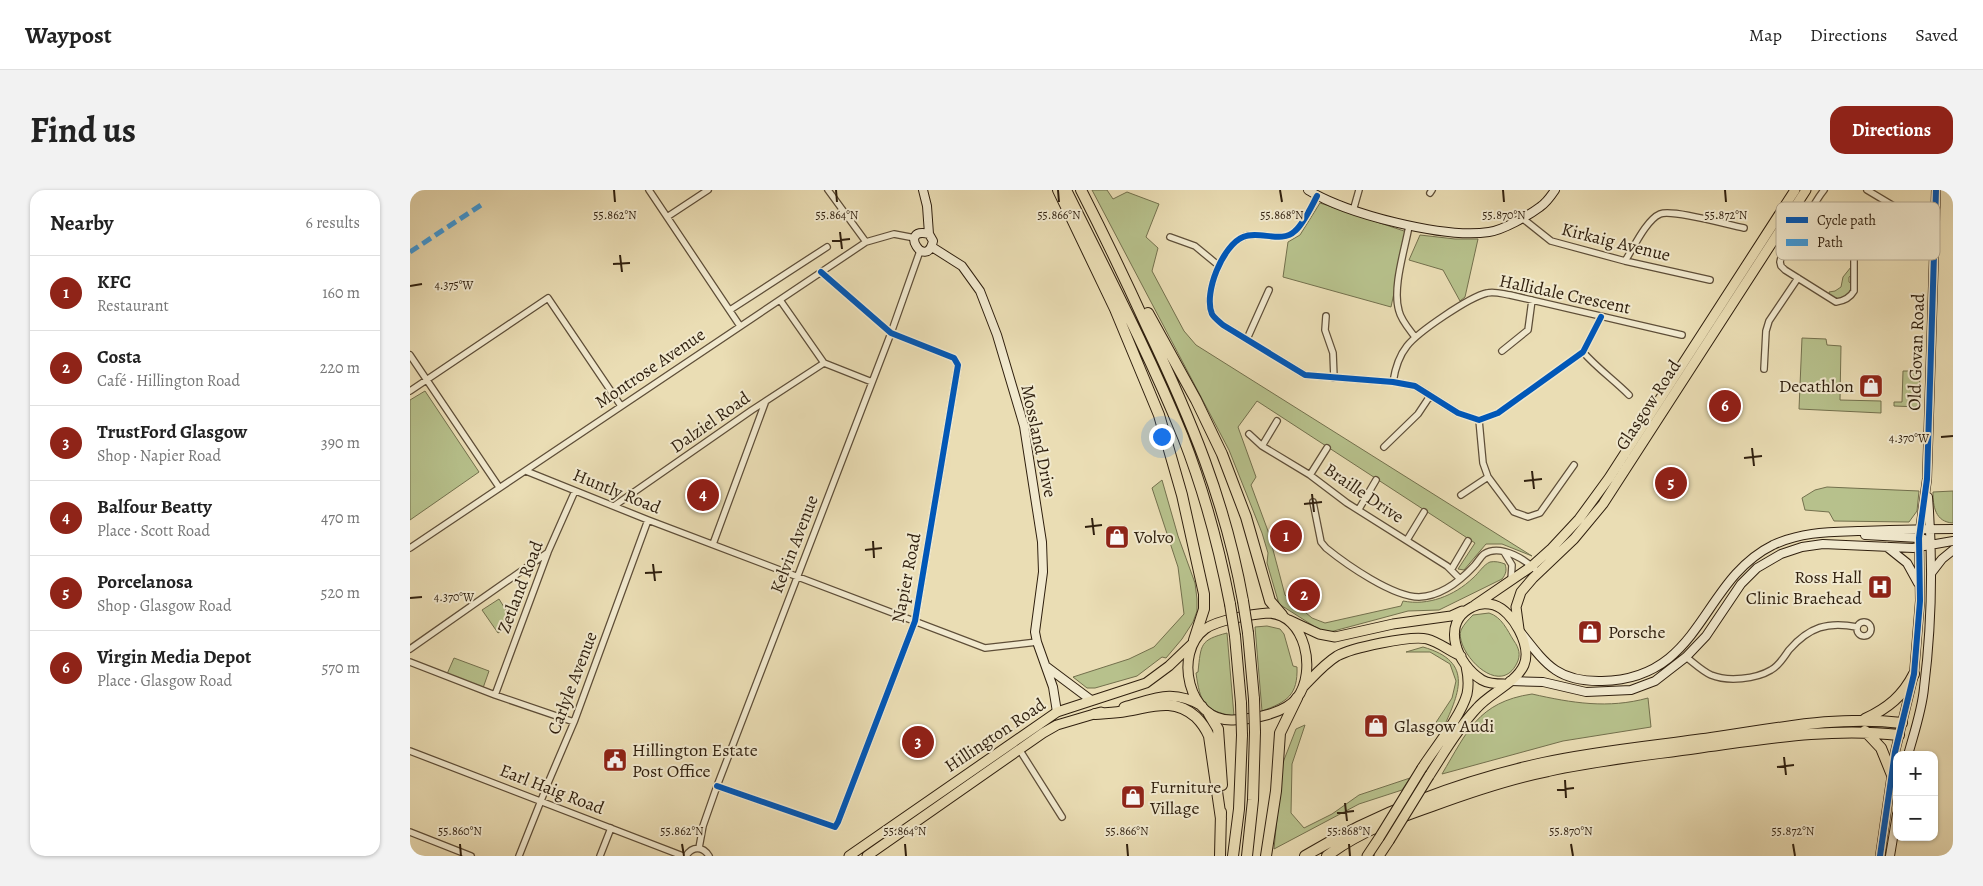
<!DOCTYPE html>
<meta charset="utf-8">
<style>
body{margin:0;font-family:Alegreya,serif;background:#f2f2f2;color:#222}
.controls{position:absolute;right:15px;bottom:15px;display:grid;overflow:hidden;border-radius:10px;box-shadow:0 1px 4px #0004}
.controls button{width:45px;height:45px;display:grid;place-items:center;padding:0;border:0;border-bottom:1px solid #e0e0e0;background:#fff;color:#222;font:25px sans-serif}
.you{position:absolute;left:751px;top:246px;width:18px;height:18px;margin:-12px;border:4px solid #fff;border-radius:50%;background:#1a73e8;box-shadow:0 0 0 8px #1a73e833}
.badge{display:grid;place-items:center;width:32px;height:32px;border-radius:50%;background:#8f2418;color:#fff;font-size:16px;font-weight:700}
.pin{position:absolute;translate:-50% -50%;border:2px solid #fff;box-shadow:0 1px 5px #0006}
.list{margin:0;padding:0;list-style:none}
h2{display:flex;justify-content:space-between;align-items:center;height:65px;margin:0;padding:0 20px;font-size:21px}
h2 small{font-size:16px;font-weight:400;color:#767676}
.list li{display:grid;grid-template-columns:32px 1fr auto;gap:15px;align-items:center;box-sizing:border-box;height:75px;padding:0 20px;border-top:1px solid #e0e0e0}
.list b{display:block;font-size:19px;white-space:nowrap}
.list p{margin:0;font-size:16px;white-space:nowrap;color:#767676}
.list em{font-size:16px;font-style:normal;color:#767676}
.map{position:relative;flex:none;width:1543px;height:666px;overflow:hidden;border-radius:15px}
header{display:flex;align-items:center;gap:30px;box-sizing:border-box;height:70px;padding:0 25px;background:#fff;border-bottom:1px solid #e0e0e0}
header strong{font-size:24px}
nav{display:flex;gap:28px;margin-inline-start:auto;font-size:18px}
.intro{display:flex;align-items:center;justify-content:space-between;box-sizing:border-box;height:120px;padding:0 30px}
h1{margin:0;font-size:35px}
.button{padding:12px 22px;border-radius:15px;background:#8f2418;color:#fff;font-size:18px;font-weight:700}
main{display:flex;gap:30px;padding:0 30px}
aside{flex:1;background:#fff;border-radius:15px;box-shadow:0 1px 4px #0004}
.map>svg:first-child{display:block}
.green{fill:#b7c18c;stroke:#73704d}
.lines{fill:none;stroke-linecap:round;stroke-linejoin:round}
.street-casing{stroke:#5e4e38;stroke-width:8}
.secondary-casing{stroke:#2f1f0e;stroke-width:10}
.primary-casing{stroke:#2f1f0e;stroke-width:11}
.highway-casing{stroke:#2f1f0e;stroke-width:12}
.street{stroke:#f1e9ce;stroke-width:5.5}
.secondary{stroke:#f1e9ce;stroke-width:8}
.primary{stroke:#eaddb4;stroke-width:9}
.highway{stroke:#eaddb4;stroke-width:10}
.primary-bridge-casing{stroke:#2f1f0e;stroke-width:11;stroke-linecap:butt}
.highway-bridge-casing{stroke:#2f1f0e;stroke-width:12;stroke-linecap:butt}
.primary-bridge{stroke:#eaddb4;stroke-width:9}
.highway-bridge{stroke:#eaddb4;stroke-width:10}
.quiet{stroke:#3d9bde;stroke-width:5;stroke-dasharray:10 5;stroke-linecap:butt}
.cycleway-casing{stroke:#f1e9ce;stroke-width:9}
.cycleway{stroke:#0057b8;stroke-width:6}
.ticks{fill:none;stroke:#2f1f0e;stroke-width:2}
.labels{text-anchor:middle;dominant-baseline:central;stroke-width:4;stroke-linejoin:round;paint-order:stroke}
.street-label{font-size:18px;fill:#2f1f0e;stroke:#f1e9ce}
.poi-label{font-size:18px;fill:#2f1f0e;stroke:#f1e9ce;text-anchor:start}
.key{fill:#f1e9ce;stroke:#b7ac94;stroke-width:1}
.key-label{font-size:14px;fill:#2f1f0e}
.ticks-label{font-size:12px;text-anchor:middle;fill:#2f1f0e;stroke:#f1e9ce;stroke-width:4;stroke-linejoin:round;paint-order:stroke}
</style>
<header>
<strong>Waypost</strong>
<nav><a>Map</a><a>Directions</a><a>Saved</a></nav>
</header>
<div class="intro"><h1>Find us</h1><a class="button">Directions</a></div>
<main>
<aside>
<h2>Nearby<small>6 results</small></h2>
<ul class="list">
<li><span class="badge">1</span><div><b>KFC</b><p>Restaurant</p></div><em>160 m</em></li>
<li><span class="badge">2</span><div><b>Costa</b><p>Café · Hillington Road</p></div><em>220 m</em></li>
<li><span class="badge">3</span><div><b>TrustFord Glasgow</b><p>Shop · Napier Road</p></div><em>390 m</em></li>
<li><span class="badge">4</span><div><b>Balfour Beatty</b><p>Place · Scott Road</p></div><em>470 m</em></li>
<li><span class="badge">5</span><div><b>Porcelanosa</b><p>Shop · Glasgow Road</p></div><em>520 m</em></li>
<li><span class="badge">6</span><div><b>Virgin Media Depot</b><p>Place · Glasgow Road</p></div><em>570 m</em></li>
</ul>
</aside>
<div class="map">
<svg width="1543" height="666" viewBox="0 0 1543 666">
<rect width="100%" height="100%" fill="#eaddb4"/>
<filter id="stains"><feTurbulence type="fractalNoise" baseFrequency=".004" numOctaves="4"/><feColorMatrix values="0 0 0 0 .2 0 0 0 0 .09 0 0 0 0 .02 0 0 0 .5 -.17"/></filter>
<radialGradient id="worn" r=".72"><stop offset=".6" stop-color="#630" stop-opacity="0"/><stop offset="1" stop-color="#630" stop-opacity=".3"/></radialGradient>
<path class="green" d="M682,0h15l6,9 14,-7 32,12 -13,33 12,11 -6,23 32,60 12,14 336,211 -30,-12h-16l-22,26 -6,-1 17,-26 -218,-142 -19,26 18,50 -5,8 17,46 17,64 27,23 13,5 76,-17 2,-5c25,5 51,-5 70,-23 6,-5 10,-13 17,-16 5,-1 10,0 15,2 2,6 1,10 -3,15l-63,31 -31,1 -78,21 -10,-2 -41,-26 -12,-41 1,-10 -6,-20 -33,-83z
M910,13l87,29 -16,75 -108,-30 5,-35 12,-7z
M1010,45l35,4h23l-13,58 -5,4 -17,-31 -34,-10z
M1441,77l1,8 -3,2v5l3,2c-2,12 -11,19 -22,12l-1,-4 6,-1 6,-4 2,-10z
M1392,148l24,1 1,6 14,1 -1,54 41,1v12l-82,-4z
M1493,181h17l-1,36 -25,-1v-4h8z
M15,201l54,81 -69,48v-120z
M752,290l16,56 17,47 2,16v12l-4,11 -11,17 -16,19 -4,-1 -25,19 -42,12h-8l-14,-11 56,-18 25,-12 30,-33 -6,-47 -26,-79z
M1417,297l92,4 -2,20 -8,11 -75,-1 -5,-9 -24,-2 -3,-12 13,-8z
M1543,301v32c-18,-1 -20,-17 -20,-31z
M89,409l15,24 -16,10 -16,-23z
M1079,423c13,4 18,17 25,28 5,7 7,14 3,22 -18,37 -63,-13 -56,-33 3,-6 8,-11 12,-15z
M857,436l13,3 4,5 9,32 4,1c1,28 -10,35 -35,44l-7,-84z
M817,443l7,83c-30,-5 -34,-14 -38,-43l2,-1c3,-28 2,-32 29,-39z
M1013,457c53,15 35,48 19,84l-7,-2 -3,2 -1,-1 21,-32 4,-17 -6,-17 -20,-12h-24z
M44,468l35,13 -6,17 -36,-14z
M1122,504c40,9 76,15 116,4l3,29 -88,14 -121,33c25,-42 36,-72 90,-80z
M895,535l-13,39 -1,49 13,15 28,-14 27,-19 51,-17 -8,12 -43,14 -85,45 8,-84 14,-36z"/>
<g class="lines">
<defs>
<path id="street" d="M239,0l91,136
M418,0l38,52
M1414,0c-9,11 -16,26 -23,38 -7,11 -19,21 -21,34l1,4 4,4 51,32c8,-1 14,-4 18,-11v-37l32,-51
M1457,0l35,21 33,2
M1020,3l2,-3
M907,6c-6,11 -13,27 -22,35 -13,13 -36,-1 -52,6 -20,8 -40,56 -31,77 2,4 8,8 11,11l82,50 88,7 22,4 43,27 21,7 19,-7 85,-61 18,-35
M943,21l6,-21
M257,27l41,-27
M1112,28l29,23 74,20 85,19
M999,36c-4,23 -17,62 -10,85 2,9 10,18 16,26
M760,47l25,9 23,19
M1215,71c8,-12 21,-41 35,-47 13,-5 68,11 84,14
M370,110l44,63 48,19
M320,120l97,-63
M916,126l-1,14 8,23 1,25
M837,149l22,-49
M1092,161l26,-21 4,-30
M1173,162c14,16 31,28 46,43
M0,165l89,132
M1354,179l2,-38 3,-10 29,-43
M983,192c2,-13 6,-26 14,-36 11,-14 62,-49 80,-53 7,-2 16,1 23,2l172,40
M0,201l138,-93 73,108
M1069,230l4,43 5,14 26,35 14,5 12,-4 34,-48
M839,244l13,12 48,29 37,28 100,63 13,13
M852,256l15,-25
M974,257l34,-33 12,-18
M116,281l122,49 337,128 52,-6
M900,285l17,-27
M1051,305l27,-18
M903,312l8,40 5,6c21,17 67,49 93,49 23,-1 41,-16 55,-31 4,-4 6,-9 10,-12 17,-11 44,7 55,19
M204,316l138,-96 72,-47
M949,319l17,-29
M997,350l17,-28
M303,354l52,-141
M0,358l456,-306 28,-8 21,4
M1094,362l8,13 -1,15
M1041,380l17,-29
M1447 439a7 7 0 1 1 14 0a7 7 0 1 1-14 0Z
M0,459l137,-96
M1276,467c8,6 16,14 25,18 17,7 45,4 60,-5 8,-4 13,-13 18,-20 20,-23 39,-29 68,-23
M0,472l85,33 79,27
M85,505l53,-143 27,-61
M609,559l43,68
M0,561l273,105
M307,596l118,41 3,-5 77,-201 43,-256 -4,-7 -63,-25 -70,-61
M0,642l61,24
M289,658l4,-22 14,-40 174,-453 29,-82
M109,666l29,-73 26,-61 74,-202
M190,666l11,-28
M276,666c6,-10 17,-10 23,0"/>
<path id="secondary" d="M513,0l4,16 2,28 4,7c-7,31 -36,-15 -4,-7
M898,0c38,24 137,49 181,42 14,-2 39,-16 51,-25 6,-4 11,-11 15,-17
M522,57l30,19 18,25 17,44 27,91 18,116 1,30 -8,60 2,10 16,45 4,25
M1455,345l54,3 5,1 7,5
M1477,357l20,16 11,20
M1522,382l10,-13 11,-9
M1112,444c25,32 37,48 80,47 101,-2 98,-100 171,-136 28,-13 55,-13 85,-14 32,-1 63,-2 95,-2
M637,477l44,33
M1100,491l33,1 43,10 45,-2 24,-9 31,-24 20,-21 35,-52 16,-16 24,-14 21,-7 21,-3 90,4 40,-7
M1498,565c6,-22 14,-45 16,-67 8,-64 9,-128 4,-191
M1470,666l15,-104 19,-78 6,-73 -1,-63 8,-59 9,-289
M1480,666l7,-42"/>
<path id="primary" d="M1065,415l57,-39 20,-18 27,-29 30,-41 186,-288
M858,423c38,1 49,59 29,85 -13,16 -44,21 -64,22 -45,2 -60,-67 -28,-91 12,-9 48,-15 63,-16z
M879,430l30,14 16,3 58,-13 58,-8 11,-5
M1109,439l-3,-22 5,-15 12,-14 41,-39 29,-35 203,-314
M893,497c10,-10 21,-23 34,-31 14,-8 74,-21 90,-17 12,3 22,12 34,17
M714,517c30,-8 48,-19 78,-1
M1012,578c13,-20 39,-52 45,-74 2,-9 1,-19 -1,-28
M1019,586c15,-23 29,-48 48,-68 13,-15 39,-25 47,-43 8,-19 -11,-54 -30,-60 -7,-2 -15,-2 -22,2 -32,16 -15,58 10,73 7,4 15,4 22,4
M439,666l208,-144 89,-29 23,-17 23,-22
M457,666l176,-123 14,-8 44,-13
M957,666l12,-18
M969,666l10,-15"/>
<path id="highway" d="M648,0l57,119 44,106 23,80 22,99v15l-10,31
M656,0c40,81 83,163 117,247 21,54 36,110 47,167
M671,0c23,45 45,91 66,137 44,92 78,173 96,274
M738,123l48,87 26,54 24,63 24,84 12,14
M838,443l6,66
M825,446l6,67
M685,524c10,-1 20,-1 31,-3 26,-4 47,-14 70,6 6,6 10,12 13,19l12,83
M799,524l9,15 4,56
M1455,529c23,-11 38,-23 49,-45
M1455,541l16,17 11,27
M810,666l1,-44
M823,666l6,-47 3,-74
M837,666l6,-56 2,-68
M856,666l10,-65 4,-58 17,-35
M895,666c71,-43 156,-75 238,-93 55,-12 112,-17 168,-25 64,-9 127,-23 191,-15
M917,666c31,-24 68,-37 105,-50 38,-14 76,-27 116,-35 49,-11 99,-16 149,-23 67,-9 134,-21 202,-13"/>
</defs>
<use href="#street" class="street-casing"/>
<use href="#secondary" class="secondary-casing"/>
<use href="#primary" class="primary-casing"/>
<use href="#highway" class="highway-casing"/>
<use href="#street" class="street"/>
<use href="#secondary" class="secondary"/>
<use href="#primary" class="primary"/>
<use href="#highway" class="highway"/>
<defs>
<path id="primary-bridge" d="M969,648l43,-70
M979,651l40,-65"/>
<path id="highway-bridge" d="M833,411l5,32
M820,414l5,32
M844,509l1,33
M831,513l1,32"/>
</defs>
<use href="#primary-bridge" class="primary-bridge-casing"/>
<use href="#highway-bridge" class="highway-bridge-casing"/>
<use href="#primary-bridge" class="primary-bridge"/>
<use href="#highway-bridge" class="highway-bridge"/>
<path class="quiet" d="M0,62l74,-49"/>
<defs>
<path id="cycleway" d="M907,6c-6,11 -13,27 -22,35 -13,13 -36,-1 -52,6 -20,8 -40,56 -31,77 2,4 8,8 11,11l82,50 88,7 22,4 43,27 21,7 19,-7 85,-61 18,-35
M307,596l118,41 3,-5 77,-201 43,-256 -4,-7 -63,-25 -70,-61
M1470,666l15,-104 19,-78 6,-73 -1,-63 8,-59 9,-289"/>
</defs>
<use href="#cycleway" class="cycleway-casing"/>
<use href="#cycleway" class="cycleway"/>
</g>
<path class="ticks" d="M204,0l1,12M426,0l1,12M648,0l1,12M870,0l2,12M1093,0l1,12M1315,0l1,12M430,42l2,17M422,51l18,-2M210,65l2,17M203,74l17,-1M0,96l12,-2M1531,247l12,-1M1342,258l2,18M1334,268l18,-2M1122,281l2,18M1114,291l18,-2M902,304l2,18M894,314l18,-2M682,328l2,17M675,337l17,-2M463,351l1,17M455,360l17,-2M243,374l2,17M235,383l17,-1M0,408l12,-1M1374,567l2,18M1367,577l17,-2M1155,590l1,18M1147,600l17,-2M935,613l2,18M927,623l17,-2M50,654l1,12M272,654l2,12M495,654l1,12M717,654l1,12M939,654l1,12M1161,654l2,12M1383,654l2,12"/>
<defs>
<symbol id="shop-square" viewBox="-11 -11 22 22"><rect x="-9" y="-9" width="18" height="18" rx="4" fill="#8f2418" stroke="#f1e9ce"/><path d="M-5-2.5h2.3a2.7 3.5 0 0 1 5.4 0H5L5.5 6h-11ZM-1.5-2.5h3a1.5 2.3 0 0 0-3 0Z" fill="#fff"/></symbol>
<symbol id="hospital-square" viewBox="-11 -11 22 22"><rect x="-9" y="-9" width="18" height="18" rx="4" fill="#8f2418" stroke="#f1e9ce"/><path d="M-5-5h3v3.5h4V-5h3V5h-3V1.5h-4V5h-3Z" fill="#fff"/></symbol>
<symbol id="civic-square" viewBox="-11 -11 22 22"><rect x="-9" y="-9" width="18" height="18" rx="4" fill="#8f2418" stroke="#f1e9ce"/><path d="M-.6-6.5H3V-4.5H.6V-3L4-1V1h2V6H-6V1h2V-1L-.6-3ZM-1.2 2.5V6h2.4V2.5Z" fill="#fff"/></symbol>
</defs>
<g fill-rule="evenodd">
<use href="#shop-square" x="1447" y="182" width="28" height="28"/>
<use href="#shop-square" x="693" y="333" width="28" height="28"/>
<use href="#hospital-square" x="1456" y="383" width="28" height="28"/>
<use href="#shop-square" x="1166" y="428" width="28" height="28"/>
<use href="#shop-square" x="952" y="522" width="28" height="28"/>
<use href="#civic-square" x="191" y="556" width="28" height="28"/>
<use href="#shop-square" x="709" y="593" width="28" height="28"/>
</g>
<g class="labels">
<g class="street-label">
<text transform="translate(1206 52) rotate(14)">Kirkaig Avenue</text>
<text transform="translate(1155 104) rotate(12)">Hallidale Crescent</text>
<text transform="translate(1506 162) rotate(-88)">Old Govan Road</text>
<text transform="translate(240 178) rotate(-34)">Montrose Avenue</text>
<text transform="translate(1238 215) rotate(-57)">Glasgow Road</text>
<text transform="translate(300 232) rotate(-35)">Dalziel Road</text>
<text transform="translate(629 251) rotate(78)">Mossland Drive</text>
<text transform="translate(207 301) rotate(22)">Huntly Road</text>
<text transform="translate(954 303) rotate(34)">Braille Drive</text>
<text transform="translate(384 354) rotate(-69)">Kelvin Avenue</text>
<text transform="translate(496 388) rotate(-79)">Napier Road</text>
<text transform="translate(110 397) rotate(-69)">Zetland Road</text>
<text transform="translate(162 493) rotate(-69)">Carlyle Avenue</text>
<text transform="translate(585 545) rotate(-34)">Hillington Road</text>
<text transform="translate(142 599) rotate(21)">Earl Haig Road</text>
</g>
<g class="poi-label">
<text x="1444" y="196" text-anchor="end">Decathlon</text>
<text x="724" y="347">Volvo</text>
<text x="1452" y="387" text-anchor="end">Ross Hall<tspan x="1452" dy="21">Clinic Braehead</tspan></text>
<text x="1198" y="442">Porsche</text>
<text x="984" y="536">Glasgow Audi</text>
<text x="222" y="560">Hillington Estate<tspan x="222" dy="21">Post Office</tspan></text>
<text x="740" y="597">Furniture<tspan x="740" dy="21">Village</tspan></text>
</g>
</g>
<rect x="1366" y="12" width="164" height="58" rx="8" class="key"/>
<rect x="1376" y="27" width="22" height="6" fill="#0057b8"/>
<rect x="1376" y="49" width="22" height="7" fill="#3d9bde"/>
<g class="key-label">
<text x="1407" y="35">Cycle path</text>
<text x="1407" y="57">Path</text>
</g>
<g class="ticks-label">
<text x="205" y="29">55.862°N</text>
<text x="427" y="29">55.864°N</text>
<text x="649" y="29">55.866°N</text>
<text x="872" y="29">55.868°N</text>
<text x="1094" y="29">55.870°N</text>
<text x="1316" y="29">55.872°N</text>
<text x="44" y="99">4.375°W</text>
<text x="1499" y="252">4.370°W</text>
<text x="44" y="411">4.370°W</text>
<text x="50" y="645">55.860°N</text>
<text x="272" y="645">55.862°N</text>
<text x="495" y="645">55.864°N</text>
<text x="717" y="645">55.866°N</text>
<text x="939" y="645">55.868°N</text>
<text x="1161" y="645">55.870°N</text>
<text x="1383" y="645">55.872°N</text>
</g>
<rect width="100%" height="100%" filter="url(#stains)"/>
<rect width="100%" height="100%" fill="url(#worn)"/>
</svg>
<div class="controls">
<button>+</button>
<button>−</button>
</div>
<div class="you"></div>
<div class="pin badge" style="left:876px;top:346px">1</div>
<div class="pin badge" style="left:894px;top:405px">2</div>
<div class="pin badge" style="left:508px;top:552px">3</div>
<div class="pin badge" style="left:293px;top:305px">4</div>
<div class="pin badge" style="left:1261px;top:293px">5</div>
<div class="pin badge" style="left:1315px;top:216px">6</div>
</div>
</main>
